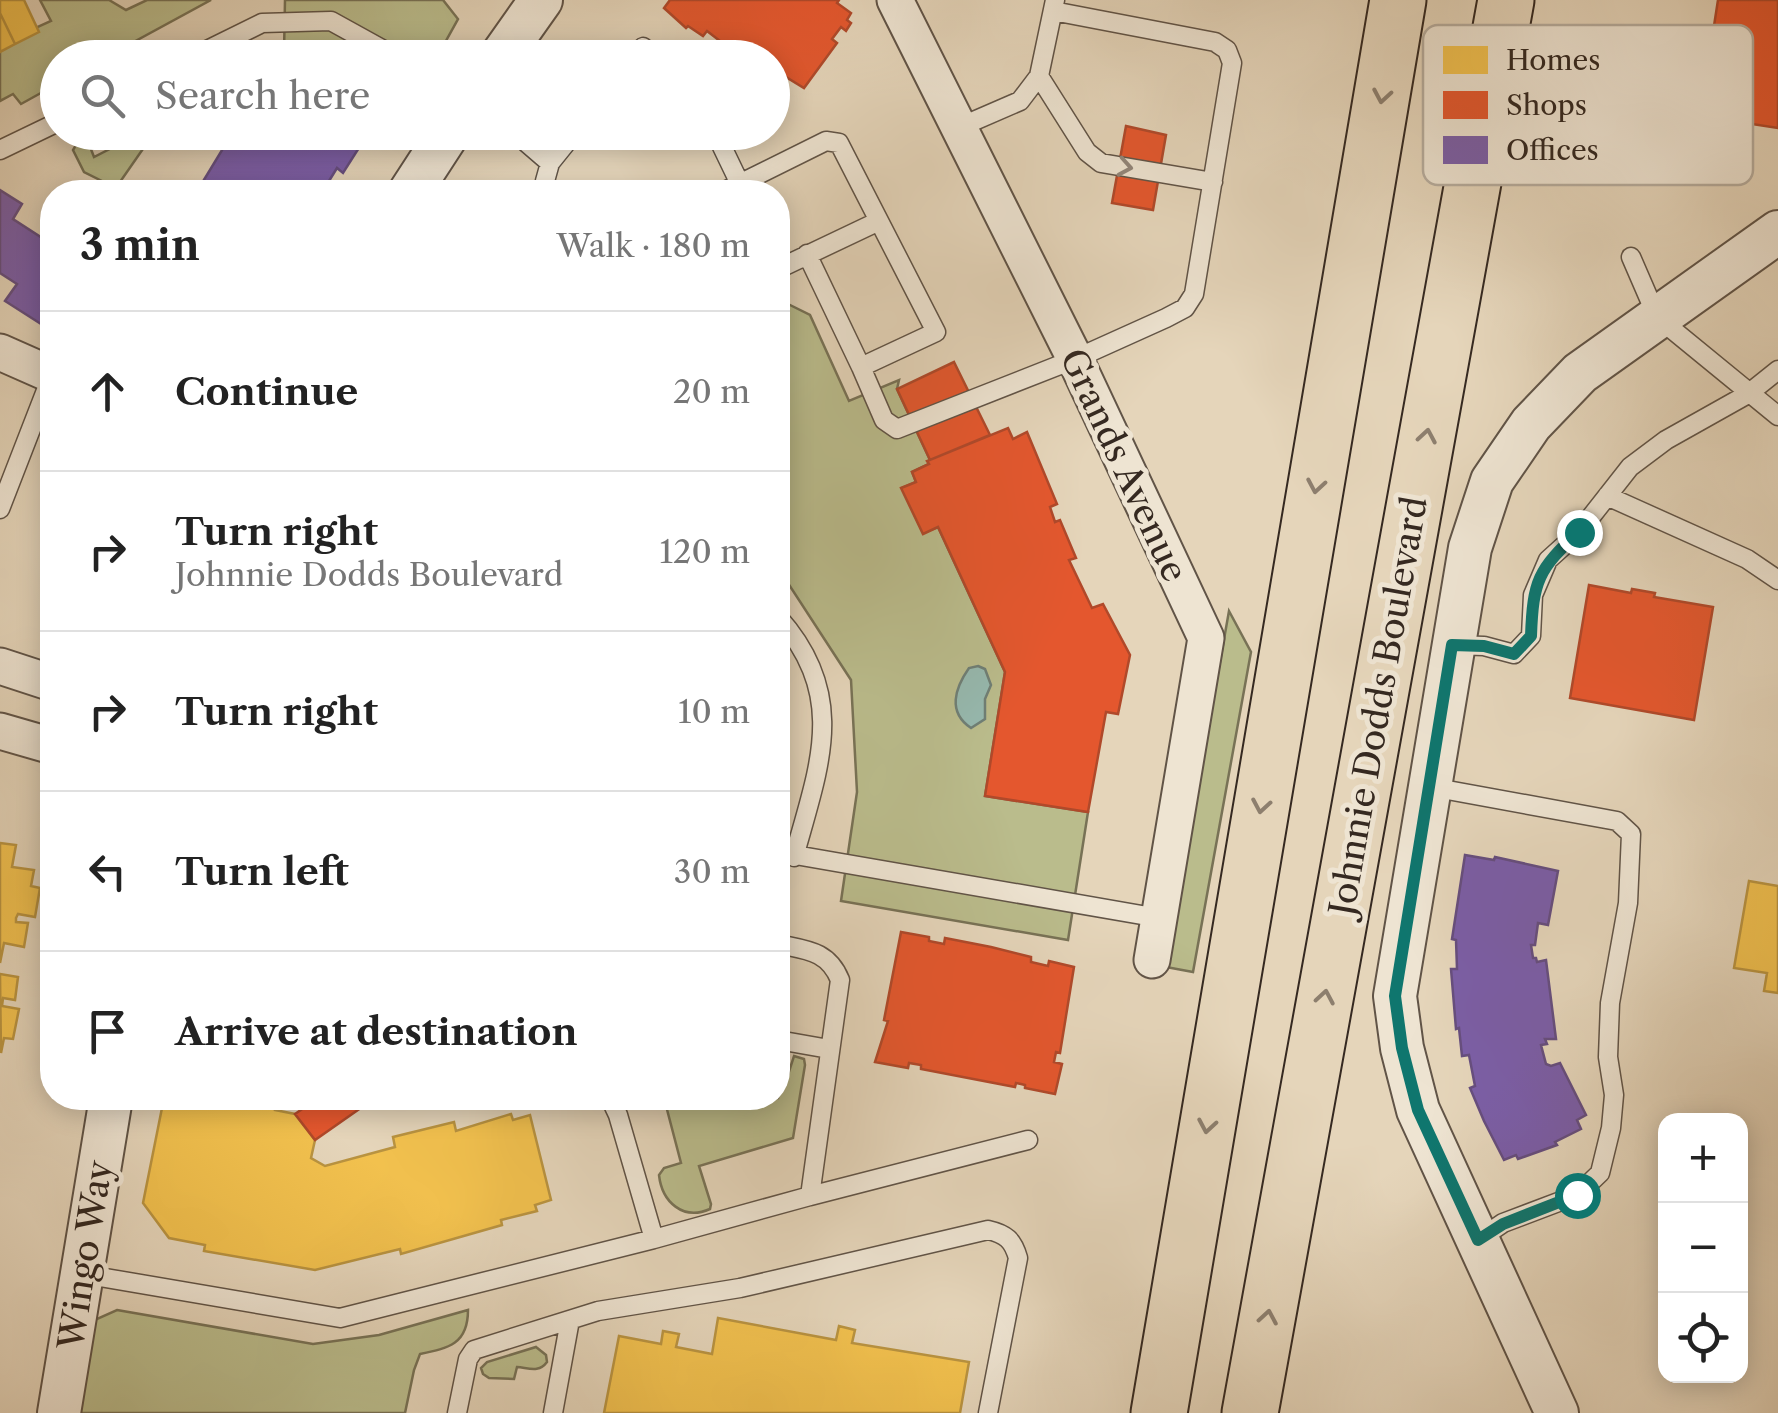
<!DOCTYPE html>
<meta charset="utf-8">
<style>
body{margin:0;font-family:"Libre Caslon Text",serif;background:#f2f2f2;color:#222}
.controls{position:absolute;right:30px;bottom:30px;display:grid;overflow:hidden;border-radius:20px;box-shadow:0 5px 25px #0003}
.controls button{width:90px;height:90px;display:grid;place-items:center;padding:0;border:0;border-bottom:2px solid #e0e0e0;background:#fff;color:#222;font:50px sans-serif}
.stop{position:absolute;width:30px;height:30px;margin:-22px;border:8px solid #0f766e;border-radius:50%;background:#fff}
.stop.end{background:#0f766e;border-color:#fff;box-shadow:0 2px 10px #0008}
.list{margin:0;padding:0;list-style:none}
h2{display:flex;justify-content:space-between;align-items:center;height:130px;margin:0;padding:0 40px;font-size:42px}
h2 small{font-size:32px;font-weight:400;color:#767676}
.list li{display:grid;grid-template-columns:65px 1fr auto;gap:30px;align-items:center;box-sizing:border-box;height:160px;padding:0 40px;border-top:2px solid #e0e0e0}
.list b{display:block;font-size:38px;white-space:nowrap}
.list p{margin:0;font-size:32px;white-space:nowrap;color:#767676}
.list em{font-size:32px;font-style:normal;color:#767676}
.icon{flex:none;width:55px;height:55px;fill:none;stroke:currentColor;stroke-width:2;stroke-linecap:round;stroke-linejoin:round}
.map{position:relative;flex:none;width:1778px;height:1413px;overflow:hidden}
.search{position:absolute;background:#fff;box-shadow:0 5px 25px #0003;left:40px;top:40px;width:750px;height:110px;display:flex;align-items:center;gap:25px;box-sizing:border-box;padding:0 35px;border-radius:55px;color:#767676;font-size:38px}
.panel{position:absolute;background:#fff;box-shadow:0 5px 25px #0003;left:40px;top:180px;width:750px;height:930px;border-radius:40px}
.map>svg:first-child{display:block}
.green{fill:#babc8c;stroke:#787256;stroke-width:2.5}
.water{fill:#96b9af;stroke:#6f7f76;stroke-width:2.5}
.homes{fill:#f2c14e;stroke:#b99340;stroke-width:2.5}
.shops{fill:#e4572e;stroke:#b0492a;stroke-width:2.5}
.offices{fill:#7b5ea7;stroke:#664e7f;stroke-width:2.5}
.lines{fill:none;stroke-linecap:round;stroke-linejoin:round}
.service-casing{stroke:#615447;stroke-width:21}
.minor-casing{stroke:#615447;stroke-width:39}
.tertiary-casing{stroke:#615447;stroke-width:46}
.trunk-casing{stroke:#352921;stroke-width:59}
.service{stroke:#eee4d2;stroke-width:18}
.minor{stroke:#eee4d2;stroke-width:35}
.tertiary{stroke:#eee4d2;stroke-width:42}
.trunk{stroke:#e5d5ba;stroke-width:55}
.oneway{stroke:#8d7f6e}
.oneway2{stroke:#92867a}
.route{stroke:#0f766e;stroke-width:12}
.labels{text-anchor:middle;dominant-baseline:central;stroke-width:10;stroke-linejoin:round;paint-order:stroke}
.street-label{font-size:35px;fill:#352921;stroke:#eee4d2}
.key{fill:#eee4d2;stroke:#b6ac9d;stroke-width:2.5}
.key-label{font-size:28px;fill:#352921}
</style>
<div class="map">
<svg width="1778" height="1413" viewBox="0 0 1778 1413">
<rect width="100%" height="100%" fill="#e5d5ba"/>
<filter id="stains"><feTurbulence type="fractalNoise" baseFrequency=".002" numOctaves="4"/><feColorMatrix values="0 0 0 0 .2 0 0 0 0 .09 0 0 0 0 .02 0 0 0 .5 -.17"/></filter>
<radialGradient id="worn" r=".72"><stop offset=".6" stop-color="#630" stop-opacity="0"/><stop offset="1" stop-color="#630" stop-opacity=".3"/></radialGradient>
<path class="green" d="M40,0h69l17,10 21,-10h64l-105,57 -48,1 -1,26 -36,20 -8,-10 -13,7v-57l51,-23z
M285,0h158l15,19 -21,38 -147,1 -6,-5z
M141,133h13l-34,49 -10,3 -26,-13 -11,-22 7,-12 7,1 7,18z
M786,303l24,12 39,86 50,-21 -2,9 33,71 -1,4 -17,8 4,10 -14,6 21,45 15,-6 67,145 -20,124 103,16 -20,128 -227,-39 16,-109 -6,-112 -65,-100 -8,-7v-266z
M1229,611l22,41 -58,320 -27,-5z
M794,1056l10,3 1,6 -12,73 -94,28 12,38 -1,5c-27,12 -48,-7 -51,-34l5,-7 17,-5 -17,-65h114v-12l6,1z
M117,1310l196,34 66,-9 89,-25c0,34 -19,38 -48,44l-6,16 -9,43h-326l11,-91z
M536,1347l10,8 1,7c-8,11 -18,6 -30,5l-3,12 -25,-1 -6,-4 -2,-6 6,-6z"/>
<path class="water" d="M978,666l7,3 6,16 -6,14v20l-14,9c-24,-16 -16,-40 -2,-60z"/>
<path class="homes" d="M0,0h24l15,32 -24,12 -15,-31z
M0,13l15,31 -15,8z
M0,843l16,2 -4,22 22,3 -3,16 9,2 -5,29 -17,-3 -2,4v4l12,1 -4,24 -20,-4 -4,20z
M1749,881l29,5v107l-14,-2 3,-18 -33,-5z
M0,974l18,3 -3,23 -12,-2 -1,8 17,3 -6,30 -9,-1 -3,15z
M164,1098h113l-2,12 20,4 20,26 -4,18 14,8 70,-19 -2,-10 61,-15 2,9 55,-17 2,6 17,-5 21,85 -16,5 2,6 -36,9 1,5 -101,29 -1,-5 -85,21 -111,-19 1,-6 -36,-7 -26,-35z
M718,1318l118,22 3,-14 16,4 -3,13 117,19 -9,51h-356l15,-77 42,8 2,-13 16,3 -3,13 36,7z"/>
<path class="shops" d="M670,0h169l-2,3 14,10 -4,7 4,3 -5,8 -5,-4 -9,12 5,4 -33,45 -28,-17 -4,5v-18h-30l-35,-27 -4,5 -15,-10 -2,2 -22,-20z
M1718,0h60v128l-78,-12z
M1126,126l40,9 -13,75 -41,-7z
M954,362l36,73 -60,25 -33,-71z
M1008,428l5,11 14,-7 30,72 -7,3 5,15 5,-2 16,38 -7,2 23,48 11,-4 27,51 -12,59 -12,-2 -18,100 -103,-16 20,-124 -67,-145 -15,7 -22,-46 15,-6 -4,-10 17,-8 -2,-3z
M1589,585l42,8 1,-4 23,4 -1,4 59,10 -19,113 -124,-22z
M901,932l28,5v4l15,3 1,-6 46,9 40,10v5l17,4 1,-5 25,6 -14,86 -4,-1 -2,10 8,2 -7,30 -30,-6v-3l-4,-1 -5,-1 -1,4 -94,-18v-4l-12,-2 -1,5 -33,-6 13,-41 -4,-1z
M318,1098h57l-60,42 -20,-26z"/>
<path class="offices" d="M233,132l3,2 133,-2 -26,41 -6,-5 -13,21 6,3h-112l-16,-9z
M0,190l22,14 -9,15 37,24 2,-3v91l-47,-30 12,-17 -17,-11z
M1465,855l29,5 1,-3 63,14 -10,54 -10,-2 -3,22h-4l2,13h3l1,4 9,-2 10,79h-11l2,5 -6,1 5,19 5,2 9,-3 26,52 -9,5 4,9 -26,13 2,3 -39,14 -2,-4 -12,5 -20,-39 -14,-33 5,-2 -6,-31 -7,1 -3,-28 -3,1 -5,-60h6l-1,-29 -4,-1z"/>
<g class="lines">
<defs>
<path id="service" d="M191,58l71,-35 69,-2 67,37
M635,58l8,-11 13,11
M1039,76l48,76 14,11 112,19
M960,127l60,-26 19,-25 16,-76
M514,132l36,31 -5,18 6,11
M715,132l25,52
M0,150l58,-28
M550,163l25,-31
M723,192l103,-51 13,2 97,189 -75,35 -54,-113
M1631,257l26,60 121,99
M778,269l101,-48
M861,367l23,53 13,9 178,-70 91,-41 19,-10 9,-14 38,-231 -5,-13 -12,-8 -162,-31
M1607,496l140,63 31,21
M0,509l52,-134
M778,617c71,79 41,149 16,240
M1452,645l32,1 30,8 17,-18 2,-41 15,-35 31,-28 51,-65 36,-27 82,-46 30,-24
M1431,787l186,34 14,13 -3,69 -18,100 -2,54 6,38 -3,33 -11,45 -23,22 -74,28 -25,17
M778,852l381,66
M778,1040l51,9
M610,1098l8,17 36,124
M810,1196l218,-56
M82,1274l258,44 314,-79 156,-43 30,-216c-12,-30 -35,-30 -62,-36
M457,1413l11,-54 6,-9 124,-39 142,-23 248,-58c18,4 25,10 30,28l-30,155
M553,1413l17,-93"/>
<path id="minor" d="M895,0l180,359 131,279 -54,322
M0,352l52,23
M0,666l52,17
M0,731l52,15"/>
<path id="tertiary" d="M500,58l41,-58
M410,192l39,-60
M59,1413l52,-315
M1557,1413l-139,-303 -16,-62 -7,-52 75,-448 22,-67 39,-57 49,-51 198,-141"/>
<path id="trunk" d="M1159,1413l239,-1413
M1250,1413l256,-1413"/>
</defs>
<use href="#service" class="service-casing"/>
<use href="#minor" class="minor-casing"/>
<use href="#tertiary" class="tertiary-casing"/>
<use href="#trunk" class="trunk-casing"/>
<use href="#service" class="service"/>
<use href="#minor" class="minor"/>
<use href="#tertiary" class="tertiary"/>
<use href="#trunk" class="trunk"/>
</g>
<defs><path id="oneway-chevron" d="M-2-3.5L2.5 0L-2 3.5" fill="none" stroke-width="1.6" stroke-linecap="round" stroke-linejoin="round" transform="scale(2.5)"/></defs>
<g class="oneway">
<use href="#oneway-chevron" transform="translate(1382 96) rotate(100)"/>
<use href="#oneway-chevron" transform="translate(1427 436) rotate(-80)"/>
<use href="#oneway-chevron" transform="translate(1316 486) rotate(100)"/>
<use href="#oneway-chevron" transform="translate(1261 806) rotate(100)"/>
<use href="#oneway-chevron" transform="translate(1325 997) rotate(-80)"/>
<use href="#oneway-chevron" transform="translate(1207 1126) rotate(100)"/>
<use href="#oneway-chevron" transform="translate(1268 1317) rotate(-80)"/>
</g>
<use class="oneway2" href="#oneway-chevron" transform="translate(1125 167) rotate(10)"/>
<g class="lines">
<path class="route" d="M1577,1195l-74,29 -25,16 -60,-130 -16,-62 -7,-52 57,-351 32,1 30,8 17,-18c2,-55 7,-67 48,-104"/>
</g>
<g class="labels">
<g class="street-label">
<text transform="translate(1124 465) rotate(65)">Grands Avenue</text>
<text transform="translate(1378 706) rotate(-80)">Johnnie Dodds Boulevard</text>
<text transform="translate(85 1255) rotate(-81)">Wingo Way</text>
</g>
</g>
<rect x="1423" y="25" width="330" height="160" rx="15" class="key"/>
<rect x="1443" y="46" width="45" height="28" fill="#f2c14e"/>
<rect x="1443" y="91" width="45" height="28" fill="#e4572e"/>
<rect x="1443" y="136" width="45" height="28" fill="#7b5ea7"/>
<g class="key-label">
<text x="1506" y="70">Homes</text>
<text x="1506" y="115">Shops</text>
<text x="1506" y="160">Offices</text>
</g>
<rect width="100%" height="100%" filter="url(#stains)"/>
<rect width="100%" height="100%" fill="url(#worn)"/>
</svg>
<div class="controls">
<button>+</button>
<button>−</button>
<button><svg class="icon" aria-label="locate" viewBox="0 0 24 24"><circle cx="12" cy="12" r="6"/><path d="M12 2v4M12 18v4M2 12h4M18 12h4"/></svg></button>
</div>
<div class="stop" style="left:1577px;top:1195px"></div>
<div class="stop end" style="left:1579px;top:532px"></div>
<div class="search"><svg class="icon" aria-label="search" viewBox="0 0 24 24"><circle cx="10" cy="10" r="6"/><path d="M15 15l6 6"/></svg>Search here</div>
<section class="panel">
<h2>3 min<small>Walk · 180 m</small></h2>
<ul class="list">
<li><svg class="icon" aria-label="ahead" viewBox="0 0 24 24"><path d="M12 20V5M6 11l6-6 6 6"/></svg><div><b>Continue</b></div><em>20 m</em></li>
<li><svg class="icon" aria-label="right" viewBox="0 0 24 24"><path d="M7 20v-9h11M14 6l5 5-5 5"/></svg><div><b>Turn right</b><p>Johnnie Dodds Boulevard</p></div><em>120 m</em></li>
<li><svg class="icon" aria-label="right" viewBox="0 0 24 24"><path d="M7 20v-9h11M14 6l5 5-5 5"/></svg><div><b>Turn right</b></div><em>10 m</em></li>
<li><svg class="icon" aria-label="left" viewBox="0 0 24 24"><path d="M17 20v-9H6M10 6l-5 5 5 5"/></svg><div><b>Turn left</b></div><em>30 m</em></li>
<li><svg class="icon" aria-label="arrive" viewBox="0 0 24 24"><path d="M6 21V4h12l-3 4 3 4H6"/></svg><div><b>Arrive at destination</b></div></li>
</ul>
</section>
</div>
